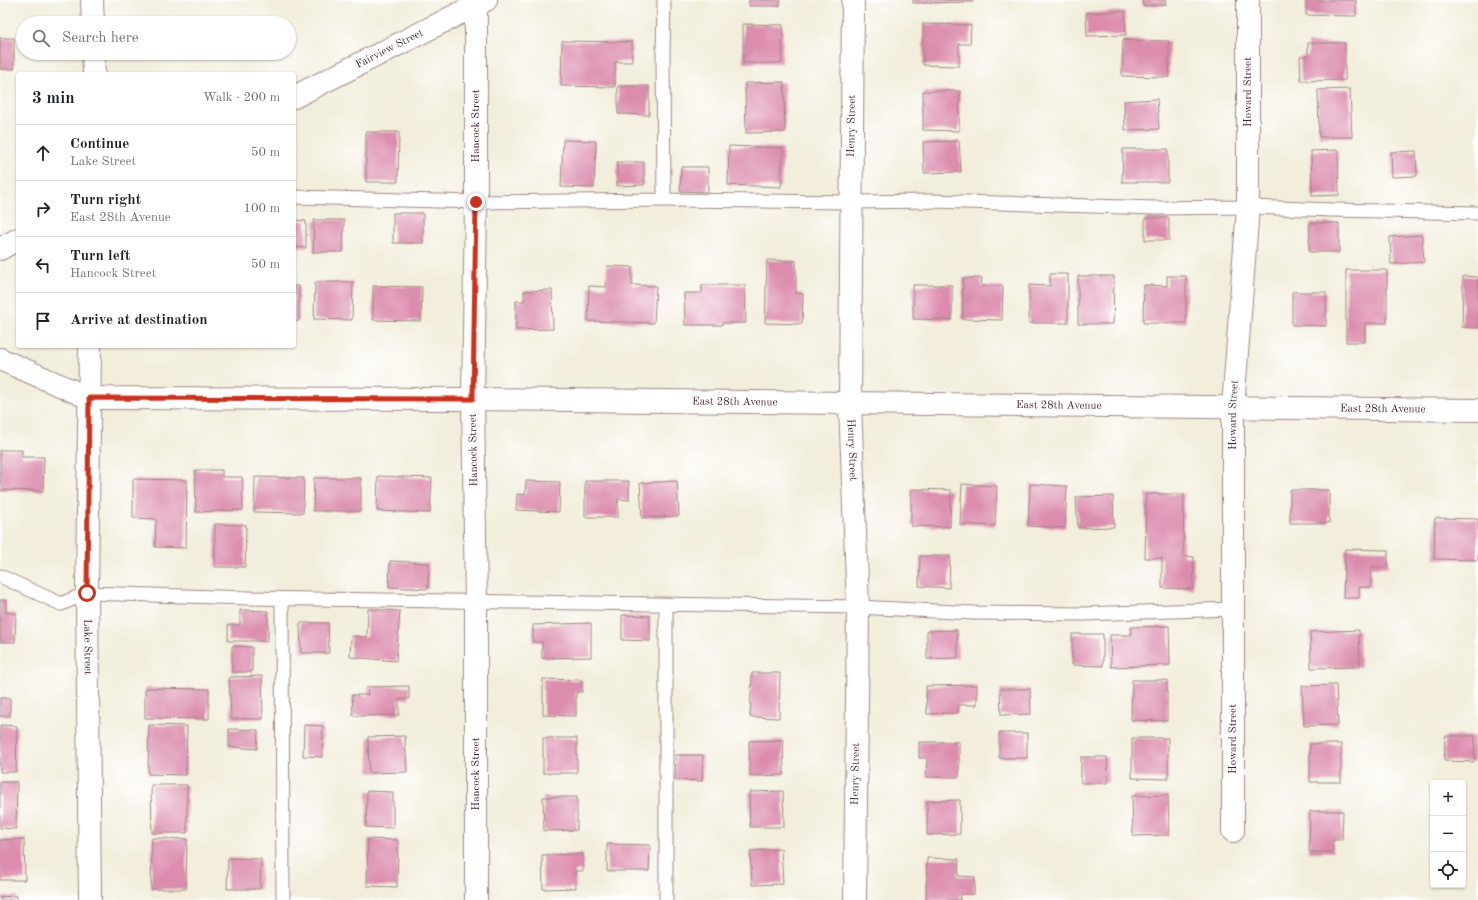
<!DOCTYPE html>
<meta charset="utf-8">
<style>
body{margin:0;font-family:"Old Standard TT",serif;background:#f6f6f6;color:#202124}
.controls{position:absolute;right:12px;bottom:12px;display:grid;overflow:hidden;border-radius:4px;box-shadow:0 1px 3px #0004}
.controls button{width:36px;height:36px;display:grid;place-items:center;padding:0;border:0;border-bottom:1px solid #e0e0e0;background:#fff;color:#202124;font:20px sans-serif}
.stop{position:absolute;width:12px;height:12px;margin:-9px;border:3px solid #c8321e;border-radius:50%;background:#fff}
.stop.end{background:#c8321e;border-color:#fff;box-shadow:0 1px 4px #0008}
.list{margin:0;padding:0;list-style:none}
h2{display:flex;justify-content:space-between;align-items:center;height:52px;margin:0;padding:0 16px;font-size:17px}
h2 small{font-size:13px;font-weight:400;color:#757577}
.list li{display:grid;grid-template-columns:26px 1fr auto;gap:12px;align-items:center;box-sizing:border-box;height:56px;padding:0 16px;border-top:1px solid #e0e0e0}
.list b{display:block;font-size:15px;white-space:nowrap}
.list p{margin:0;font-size:13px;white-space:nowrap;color:#757577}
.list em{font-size:13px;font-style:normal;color:#757577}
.icon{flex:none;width:22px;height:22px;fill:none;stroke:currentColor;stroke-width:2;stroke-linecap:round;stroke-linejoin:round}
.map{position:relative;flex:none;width:1478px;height:900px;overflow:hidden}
.search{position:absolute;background:#fff;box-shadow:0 1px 3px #0004;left:16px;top:16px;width:280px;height:44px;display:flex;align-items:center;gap:10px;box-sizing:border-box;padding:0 14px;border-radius:22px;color:#757577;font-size:15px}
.panel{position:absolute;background:#fff;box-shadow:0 1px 3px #0004;left:16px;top:72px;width:280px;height:276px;border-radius:4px}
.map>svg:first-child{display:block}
.building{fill:#dc8cad}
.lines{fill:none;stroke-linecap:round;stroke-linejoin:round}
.service-casing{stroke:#9e8683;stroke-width:15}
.minor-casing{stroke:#9e8683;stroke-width:24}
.tertiary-casing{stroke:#9e8683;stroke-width:24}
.service{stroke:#fff;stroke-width:13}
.minor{stroke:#fff;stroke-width:22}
.tertiary{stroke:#fff;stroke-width:22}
.route{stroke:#c8321e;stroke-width:5}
.labels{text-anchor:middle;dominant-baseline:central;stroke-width:3.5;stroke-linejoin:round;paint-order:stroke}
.street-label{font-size:11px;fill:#4a1f2b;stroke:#fff}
</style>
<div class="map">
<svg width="1478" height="900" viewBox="0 0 1478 900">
<rect width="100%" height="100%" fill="#fff"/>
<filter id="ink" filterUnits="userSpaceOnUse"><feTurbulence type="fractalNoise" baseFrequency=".025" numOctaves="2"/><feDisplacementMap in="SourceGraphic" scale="8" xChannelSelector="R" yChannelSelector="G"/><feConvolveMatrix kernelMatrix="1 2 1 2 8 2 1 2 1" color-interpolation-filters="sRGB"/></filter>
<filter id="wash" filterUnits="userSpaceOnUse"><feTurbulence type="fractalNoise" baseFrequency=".012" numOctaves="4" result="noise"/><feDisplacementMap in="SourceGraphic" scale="16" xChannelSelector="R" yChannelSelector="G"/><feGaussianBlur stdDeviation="0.9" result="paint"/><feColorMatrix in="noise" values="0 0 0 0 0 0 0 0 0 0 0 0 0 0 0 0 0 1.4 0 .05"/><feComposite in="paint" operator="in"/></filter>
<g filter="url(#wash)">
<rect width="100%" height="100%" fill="#f2eedb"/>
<g id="blocks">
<path class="building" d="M749,0h31v6h-31z
M913,0h60v2l-60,1z
M1142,0h23l1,5 -23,1z
M1306,0h50v16l-50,-1z
M1125,11l1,24 -39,1 -1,-23z
M743,24l40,1 -1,38h-39z
M923,24l48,1 -1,19h-11v22l-36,-1z
M0,38h14v31h-14z
M1123,40l46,1v36l-47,-1z
M562,41l70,1v20h-17v25l-54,-1z
M1308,43h37v37l-44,1 -1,-25h8z
M784,82l1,50 -39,1 -1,-50z
M618,86h31v29l-31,-1z
M1350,89l2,48h-33l-1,-47z
M923,91h37l-1,40 -36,-1z
M1157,99l2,30 -34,1 -1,-29z
M366,132h33l-1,50h-32z
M563,140l33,1 -2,47 -33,-1z
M959,141l2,31 -37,1 -1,-31z
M729,146l54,2 -2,39 -53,-2z
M1123,149h45v33h-46z
M1338,150l1,45 -27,1 -1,-45z
M1416,151l1,25 -25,1 -1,-25z
M617,162h27v23l-27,1z
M681,167h27v25l-28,-1z
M393,213h30v30h-30z
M1145,218h24v22h-24z
M294,220l12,1v27l-12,-1z
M314,220h30l-1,32h-30z
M1310,223h29v29h-30z
M1422,235l2,27 -33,2 -1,-27z
M767,260l29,1v32l7,1 -1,30 -37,-1z
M607,266l25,1v18l24,1 -2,37 -66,-2 1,-35 17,1z
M1346,270h41v53h-22v19h-19z
M1050,274h18v49h-39v-38l21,1z
M1078,276h36l-1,48h-35z
M1167,276h19v47h-43l1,-38 23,1z
M1463,276l15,1v51l-16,-1z
M963,278h19l-1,8h22l-1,34 -40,-1z
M315,282h38l-1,38 -38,-1z
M702,285h43l1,38h-24v2h-37l-1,-32h18z
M913,285h39v35l-39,-1z
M294,286h5v35h-5z
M373,286l49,1 -1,34 -48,-1z
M552,290l1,39 -37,1v-29h8v-10z
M1292,292h34v34l-34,-1z
M0,450h22v7h22l-1,34 -43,-1z
M195,470h27v7h20l1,33 -47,2z
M378,476l54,2 -2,35 -53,-2z
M255,477l49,1 -1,35 -49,-1z
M314,478h47v33h-48z
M133,479l54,1 -1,68 -31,-1 1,-28 -23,-1z
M526,481l34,1 -1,30 -43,-2 1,-16 8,1z
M585,481h44v19l-11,-1v18h-33z
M677,481l2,35 -37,2 -2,-35z
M962,484l35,2 -2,40 -35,-2z
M1030,484l37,2 -2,42 -37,-2z
M911,489l40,1 -1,37 -39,-1z
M1290,490h39v33h-39z
M1146,494h38l-1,62 11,1 -1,32 -31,-1v-30h-17z
M1113,496l1,31 -36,1 -2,-31z
M1435,518l43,1v41l-44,-1z
M215,524l31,1 -1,42h-30z
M1345,549l43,1v17h-17v20h-12v11h-16z
M920,556h30l-1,32 -30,-2z
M390,561l39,2 -1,26 -39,-2z
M0,600h6v13h10l-1,29h-15z
M368,609l32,2 -4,50 -46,-4 1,-21 16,1z
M240,610l28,1v30h-40v-16h12z
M622,615l28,1v25l-28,-1z
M300,623h28l1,30h-28z
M591,623v34l-49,1v-16h-9v-17z
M1169,626l1,39 -59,2 -1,-32h21v-8z
M957,630l1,28 -31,1v-28z
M1359,630l1,37 -49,1 -1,-36z
M1072,634h31v32l-31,-1z
M232,646l20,1v25h-20z
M752,673h28l-1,45 -29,-1z
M262,676l1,43h-32l-2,-42z
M543,679l39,1v12h-6v24l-33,-1z
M1132,680h35v41l-36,-1z
M977,685v20h-19v8l-31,1 -1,-28z
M1336,685l2,40 -34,1 -2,-40z
M409,686v13h-10v16l-46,1 -1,-21h16l-1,-8z
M145,688l64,1v30l-64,-1z
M1000,689h30l1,25 -30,1z
M0,698h10v18h-10z
M0,725l17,1 -1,46h-16z
M149,725l38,1 -1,49 -38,-1z
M304,725l19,1 -1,31 -19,-1z
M229,729l29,1 -1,19 -28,-2z
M999,733h28v25h-28z
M405,736l2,36 -38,1 -1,-36z
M1445,736h30l-1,26 -30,-1z
M543,738h34v35h-34z
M1132,738h36v41l-36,-1z
M783,740l1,35 -34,1 -1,-35z
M919,742h40v35h-33l1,-19h-8z
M1310,744h31v38h-31z
M676,755h27l-1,26 -27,-1z
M1081,757h26l1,26h-27z
M0,782h17l-1,47 -16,-1z
M151,785h36v48h-35z
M367,791l26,1v36l-27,-1z
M783,791l1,36h-34l-1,-35z
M1168,795l1,40 -36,1 -1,-40z
M543,797h34v33l-33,1z
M960,800v34l-33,1v-34z
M1310,811h33l-1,29h-9v12h-24z
M152,838l35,1 -1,50h-35z
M24,839l1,41h-25v-40z
M368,839l30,1 -1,47 -30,-1z
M607,844l43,1 -1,26h-42z
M781,849l2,35 -31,1 -2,-34z
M583,854v17h-8l1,17 -33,1 -1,-34z
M228,858l33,1 -1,30h-33z
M927,858l32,1 -1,17 17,1 -1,17h-13l-1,6h-34z
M17,896v4h-17v-3z"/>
</g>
</g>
<g filter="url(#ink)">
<use href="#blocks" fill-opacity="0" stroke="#9e8683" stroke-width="1"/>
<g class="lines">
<defs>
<path id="service" d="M294,197l182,5 188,-2 187,2 82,-1 223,7 92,-1 85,3 145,3
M664,200l-1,-148 1,-52
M0,576l61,28 26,-11 162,5 609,9 116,6 109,1 149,-5
M282,599l1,301
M666,900v-295"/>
<g id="minor">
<path d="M92,0l1,23"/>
<path id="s1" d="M853,0l-3,404 8,203 -3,293"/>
<path d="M93,53l1,21"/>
<path id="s2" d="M90,346l-3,247 3,307"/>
<path id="s3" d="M0,359l89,39 384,1 1005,11"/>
<path id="s4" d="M1233,831v-424l15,-200v-207"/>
<path d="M476,900v-298l-3,-203 3,-197v-202"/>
</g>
<g id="tertiary">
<path id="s5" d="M294,97l192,-97"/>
<path d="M0,249l18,-10"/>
</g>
</defs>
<use href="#service" class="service-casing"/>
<use href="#minor" class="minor-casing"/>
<use href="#tertiary" class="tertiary-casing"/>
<use href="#service" class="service"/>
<use href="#minor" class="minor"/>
<use href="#tertiary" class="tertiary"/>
</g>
</g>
<g class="lines" filter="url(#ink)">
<path class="route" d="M87,593l2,-195 384,1 3,-197"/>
</g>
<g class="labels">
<g class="street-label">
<text stroke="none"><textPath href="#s5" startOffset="107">Fairview Street</textPath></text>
<text transform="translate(1248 92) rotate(-90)">Howard Street</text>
<text transform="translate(476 126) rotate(-90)">Hancock Street</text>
<text transform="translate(852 126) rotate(-89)">Henry Street</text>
<text stroke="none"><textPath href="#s3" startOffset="743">East 28th Avenue</textPath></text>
<text stroke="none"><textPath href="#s3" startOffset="1067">East 28th Avenue</textPath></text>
<text stroke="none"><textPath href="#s3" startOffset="1391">East 28th Avenue</textPath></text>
<text stroke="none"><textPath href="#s4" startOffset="416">Howard Street</textPath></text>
<text transform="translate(474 450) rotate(-91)">Hancock Street</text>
<text stroke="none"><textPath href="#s1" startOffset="450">Henry Street</textPath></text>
<text stroke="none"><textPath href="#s2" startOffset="301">Lake Street</textPath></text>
<text transform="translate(1233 739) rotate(-90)">Howard Street</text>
<text transform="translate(476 774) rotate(-90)">Hancock Street</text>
<text transform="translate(856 774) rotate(-89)">Henry Street</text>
</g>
</g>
</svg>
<div class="controls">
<button>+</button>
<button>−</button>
<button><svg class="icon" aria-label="locate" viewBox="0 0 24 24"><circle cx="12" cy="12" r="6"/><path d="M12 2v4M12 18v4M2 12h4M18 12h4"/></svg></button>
</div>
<div class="stop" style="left:87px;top:593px"></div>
<div class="stop end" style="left:476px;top:202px"></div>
<div class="search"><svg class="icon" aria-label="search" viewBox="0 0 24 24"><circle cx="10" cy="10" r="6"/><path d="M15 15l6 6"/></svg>Search here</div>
<section class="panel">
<h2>3 min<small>Walk · 200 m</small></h2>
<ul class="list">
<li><svg class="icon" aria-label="ahead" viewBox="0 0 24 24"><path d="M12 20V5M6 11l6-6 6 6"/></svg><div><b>Continue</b><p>Lake Street</p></div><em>50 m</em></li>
<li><svg class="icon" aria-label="right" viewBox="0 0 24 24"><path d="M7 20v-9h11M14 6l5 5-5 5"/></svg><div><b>Turn right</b><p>East 28th Avenue</p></div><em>100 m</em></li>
<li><svg class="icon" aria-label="left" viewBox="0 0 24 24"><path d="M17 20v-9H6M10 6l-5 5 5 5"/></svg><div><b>Turn left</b><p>Hancock Street</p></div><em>50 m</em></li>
<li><svg class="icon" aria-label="arrive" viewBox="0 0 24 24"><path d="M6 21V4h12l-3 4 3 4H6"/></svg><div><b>Arrive at destination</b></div></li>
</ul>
</section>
</div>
